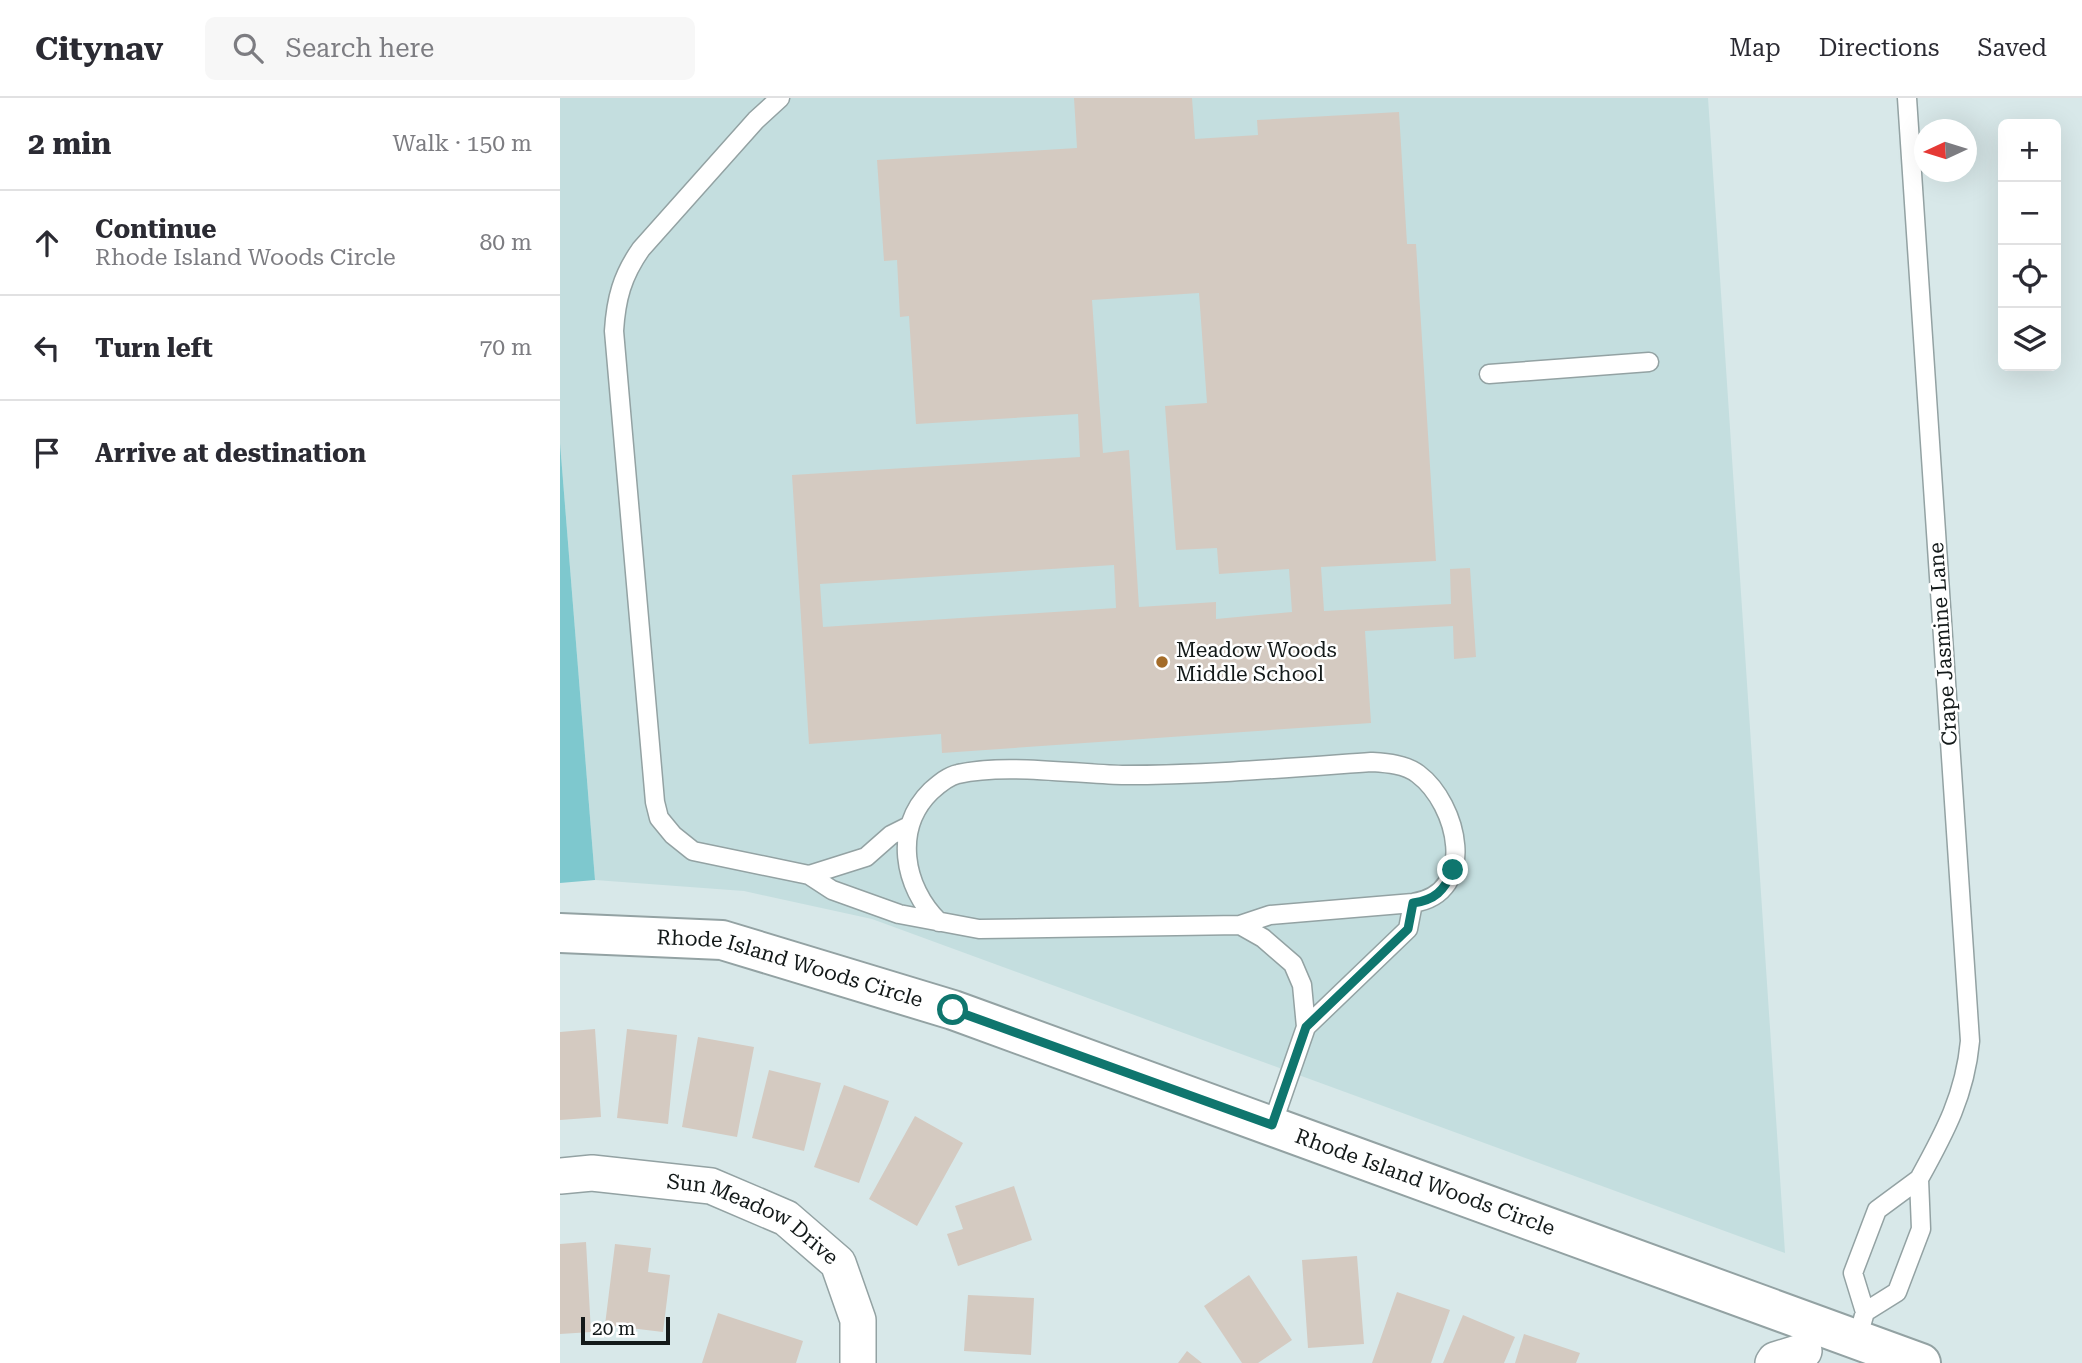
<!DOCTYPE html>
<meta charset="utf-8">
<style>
body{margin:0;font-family:"Roboto Serif",serif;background:#f7f7f7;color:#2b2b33}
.controls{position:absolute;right:21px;top:21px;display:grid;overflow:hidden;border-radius:10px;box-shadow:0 7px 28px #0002}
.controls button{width:63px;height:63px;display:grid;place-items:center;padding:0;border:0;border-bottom:2px solid #e1e1e2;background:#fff;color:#2b2b33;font:35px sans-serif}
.compass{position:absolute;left:1354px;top:21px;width:63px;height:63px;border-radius:50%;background:#fff;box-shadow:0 7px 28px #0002;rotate:266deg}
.scale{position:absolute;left:21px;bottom:18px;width:89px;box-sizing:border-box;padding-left:7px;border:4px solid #131919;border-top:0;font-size:19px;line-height:24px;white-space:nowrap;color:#131919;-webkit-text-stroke:5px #fff;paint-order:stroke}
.stop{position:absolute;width:21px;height:21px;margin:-16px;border:5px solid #0f766e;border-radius:50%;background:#fff}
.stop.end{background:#0f766e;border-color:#fff;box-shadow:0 2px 7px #0008}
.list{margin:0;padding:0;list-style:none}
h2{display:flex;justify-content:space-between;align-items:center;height:91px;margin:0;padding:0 28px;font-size:30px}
h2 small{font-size:23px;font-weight:400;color:#7c7c81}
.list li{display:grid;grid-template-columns:46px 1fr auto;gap:21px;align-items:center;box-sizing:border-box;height:105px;padding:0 28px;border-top:2px solid #e1e1e2}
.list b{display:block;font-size:26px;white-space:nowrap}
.list p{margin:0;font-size:23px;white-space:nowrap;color:#7c7c81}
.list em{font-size:23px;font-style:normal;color:#7c7c81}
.icon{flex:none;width:38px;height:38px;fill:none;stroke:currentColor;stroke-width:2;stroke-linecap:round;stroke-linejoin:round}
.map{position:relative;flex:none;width:1522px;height:1265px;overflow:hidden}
header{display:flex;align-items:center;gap:42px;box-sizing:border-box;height:98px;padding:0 35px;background:#fff;border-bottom:2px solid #e1e1e2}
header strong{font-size:33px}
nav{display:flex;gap:38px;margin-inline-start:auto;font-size:24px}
.search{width:490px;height:63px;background:#f7f7f7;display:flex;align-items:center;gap:18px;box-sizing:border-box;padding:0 24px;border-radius:10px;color:#7c7c81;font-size:26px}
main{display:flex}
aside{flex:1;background:#fff}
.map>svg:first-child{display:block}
.built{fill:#c4dedf}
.green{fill:#7ec8ce}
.building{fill:#d4cac1;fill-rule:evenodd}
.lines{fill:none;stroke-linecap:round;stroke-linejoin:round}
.service-casing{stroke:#93a2a3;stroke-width:21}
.minor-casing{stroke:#93a2a3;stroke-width:38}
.tertiary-casing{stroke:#93a2a3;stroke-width:42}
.service{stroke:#fff;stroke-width:18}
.minor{stroke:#fff;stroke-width:35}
.tertiary{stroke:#fff;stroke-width:38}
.route{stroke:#0f766e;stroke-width:9}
.poi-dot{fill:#a46c29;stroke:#fff;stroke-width:2.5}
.labels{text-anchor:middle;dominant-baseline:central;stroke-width:5;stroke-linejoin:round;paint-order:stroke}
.street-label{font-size:21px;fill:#131919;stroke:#fff}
.poi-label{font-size:21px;fill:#131919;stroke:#fff;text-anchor:start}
</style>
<header>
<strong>Citynav</strong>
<div class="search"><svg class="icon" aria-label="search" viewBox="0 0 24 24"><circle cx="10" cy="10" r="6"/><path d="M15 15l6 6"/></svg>Search here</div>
<nav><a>Map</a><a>Directions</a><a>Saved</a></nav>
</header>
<main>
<aside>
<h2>2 min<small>Walk · 150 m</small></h2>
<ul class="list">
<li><svg class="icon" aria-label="ahead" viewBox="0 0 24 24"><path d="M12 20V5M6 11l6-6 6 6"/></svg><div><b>Continue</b><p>Rhode Island Woods Circle</p></div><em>80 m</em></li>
<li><svg class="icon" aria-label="left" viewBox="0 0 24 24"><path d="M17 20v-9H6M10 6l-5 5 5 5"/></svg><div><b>Turn left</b></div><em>70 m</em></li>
<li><svg class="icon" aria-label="arrive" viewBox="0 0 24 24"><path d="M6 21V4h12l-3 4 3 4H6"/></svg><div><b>Arrive at destination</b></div></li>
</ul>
</aside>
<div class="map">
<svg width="1522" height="1265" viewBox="0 0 1522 1265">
<rect width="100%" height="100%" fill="#d8e8e9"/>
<path class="built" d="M0,0h1148l77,1155 -913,-334 -128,-28 -149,-11 -35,-437z"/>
<path class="green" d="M0,345l35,437 -35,3z"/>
<path class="building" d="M514,0h118l3,41 63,-4 -1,-15 142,-8 8,132h9l20,317 -115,6 3,44 127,-7 -1,-35 20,-1 6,89 -22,2 -1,-33 -88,5 6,92 -429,30 -1,-19 -132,10 -17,-269 288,-18 -2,-43 -162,10 -7,-108 -9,1 -3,-57 -13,1 -7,-101 200,-12zM639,195l8,110 -42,3 11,144 41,-2 2,26 70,-5 3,43 -76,7v-17l-77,5 -10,-157 -26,3 -11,-153zM554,467l2,43 -293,19 -3,-43z
M35,931l6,88 -41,3v-88z
M67,931l50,6 -9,89 -51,-6z
M138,939l56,10 -17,90 -55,-10z
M209,972l52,13 -17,68 -52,-13z
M284,987l45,16 -30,82 -45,-16z
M355,1018l48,27 -46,83 -48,-27z
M454,1088l18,54 -74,26 -11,-32 16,-5 -8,-23z
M26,1144l5,90 -31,2v-90z
M55,1146l36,4 -3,24 22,3 -7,57 -58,-7z
M797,1158l7,88 -56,4 -6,-88z
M689,1177l43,65 -34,23h-16l-38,-57z
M837,1194l53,18 -19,53h-59z
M408,1197l66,3 -3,57 -67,-4z
M158,1215l85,28 -7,22h-94z
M903,1217l52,22 -11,26h-61z
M964,1236l56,19 -4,10h-61z
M627,1253l15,12h-24z"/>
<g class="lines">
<defs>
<path id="service" d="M220,0l-24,22 -115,129c-19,27 -25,50 -27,82l41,471 4,16 14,17 20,16 116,24 57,-18 25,-22 18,-9
M1347,0l63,943c-5,54 -25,91 -51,138
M929,276l160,-12
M249,777l23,15 67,24 80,15 261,-4 23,13 30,26 9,21 4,42 -34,98
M379,824c-36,-35 -46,-94 -8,-131 8,-7 17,-15 27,-17 46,-11 116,0 164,1 83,0 166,-7 249,-13 15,1 34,2 47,12 40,30 61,119 -5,129l-143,12 -30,10
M746,929l102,-98 5,-26
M1297,1242l8,-28 -12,-39 24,-63 42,-31 2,50 -24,63 -32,20"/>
<g id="minor">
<path id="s1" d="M0,1078l32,-3 119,13 75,32 52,45 20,57v43"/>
<path d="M1213,1265l2,-3 29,-9"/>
</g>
<g id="tertiary">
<path id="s2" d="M0,835l162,7 231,70 968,353"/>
</g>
</defs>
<use href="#service" class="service-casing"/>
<use href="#minor" class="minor-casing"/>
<use href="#tertiary" class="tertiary-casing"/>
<use href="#service" class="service"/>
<use href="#minor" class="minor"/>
<use href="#tertiary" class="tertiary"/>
</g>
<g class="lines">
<path class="route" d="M393,912l319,115 34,-98 102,-98 5,-26c22,-3 31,-12 40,-33"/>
</g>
<circle class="poi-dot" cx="602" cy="564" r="7"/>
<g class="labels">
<g class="street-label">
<text transform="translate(1383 546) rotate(-94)">Crape Jasmine Lane</text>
<text stroke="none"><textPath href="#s2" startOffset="234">Rhode Island Woods Circle</textPath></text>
<text stroke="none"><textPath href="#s2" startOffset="906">Rhode Island Woods Circle</textPath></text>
<text stroke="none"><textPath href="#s1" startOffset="203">Sun Meadow Drive</textPath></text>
</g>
<g class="poi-label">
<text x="616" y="552">Meadow Woods<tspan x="616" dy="24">Middle School</tspan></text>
</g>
</g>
</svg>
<div class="controls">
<button>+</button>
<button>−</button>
<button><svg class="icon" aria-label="locate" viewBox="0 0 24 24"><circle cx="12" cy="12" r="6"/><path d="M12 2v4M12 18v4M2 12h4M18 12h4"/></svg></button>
<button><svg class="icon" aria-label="layers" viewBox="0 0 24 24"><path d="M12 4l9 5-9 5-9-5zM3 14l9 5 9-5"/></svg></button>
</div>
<svg class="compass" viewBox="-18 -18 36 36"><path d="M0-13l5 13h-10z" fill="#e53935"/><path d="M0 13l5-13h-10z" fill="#7c7c81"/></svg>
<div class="scale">20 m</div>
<div class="stop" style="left:393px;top:912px"></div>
<div class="stop end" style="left:893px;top:772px"></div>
</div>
</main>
